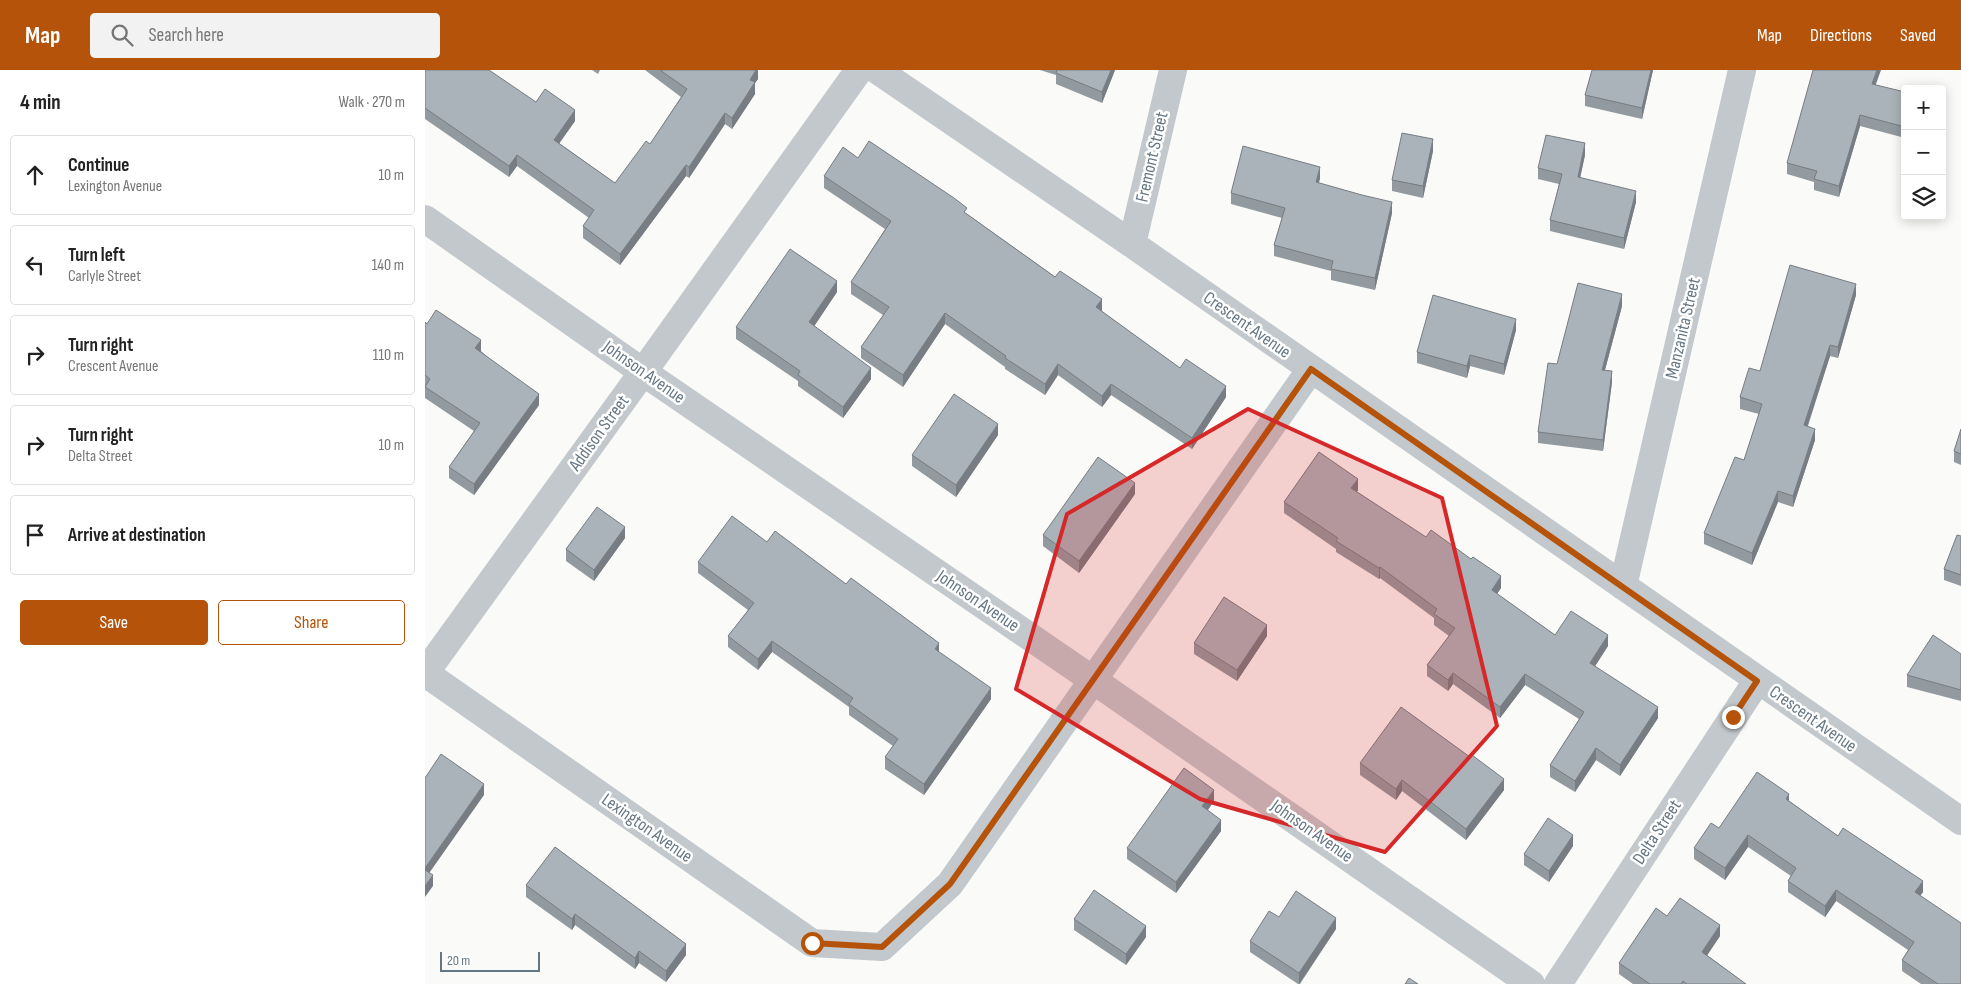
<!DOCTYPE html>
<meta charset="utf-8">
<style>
body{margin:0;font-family:"Sofia Sans Condensed",sans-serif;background:#f2f2f2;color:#222}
.controls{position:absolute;right:15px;top:15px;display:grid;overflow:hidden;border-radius:5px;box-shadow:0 2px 12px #0003}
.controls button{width:45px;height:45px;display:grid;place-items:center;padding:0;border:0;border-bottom:1px solid #e0e0e0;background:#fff;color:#222;font:25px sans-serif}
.scale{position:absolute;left:15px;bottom:12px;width:100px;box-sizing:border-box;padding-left:5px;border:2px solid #657683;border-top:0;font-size:14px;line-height:18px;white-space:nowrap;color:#657683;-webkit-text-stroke:4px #fff;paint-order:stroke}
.stop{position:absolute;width:15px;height:15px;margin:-11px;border:4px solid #b45309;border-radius:50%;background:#fff}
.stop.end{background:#b45309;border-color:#fff;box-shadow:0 1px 5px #0008}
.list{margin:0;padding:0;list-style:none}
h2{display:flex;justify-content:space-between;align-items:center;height:65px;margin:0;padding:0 20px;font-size:21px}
h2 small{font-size:16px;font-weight:400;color:#767676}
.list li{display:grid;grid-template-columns:32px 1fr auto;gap:15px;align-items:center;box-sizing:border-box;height:80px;margin:0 10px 10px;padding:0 10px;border:1px solid #e0e0e0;border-radius:5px}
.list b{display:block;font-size:19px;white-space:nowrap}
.list p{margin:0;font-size:16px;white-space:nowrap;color:#767676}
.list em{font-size:16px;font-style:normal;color:#767676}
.actions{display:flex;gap:10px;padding:15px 20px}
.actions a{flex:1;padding:11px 0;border:1px solid #b45309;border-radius:5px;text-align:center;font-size:18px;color:#b45309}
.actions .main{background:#b45309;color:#fff}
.icon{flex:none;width:28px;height:28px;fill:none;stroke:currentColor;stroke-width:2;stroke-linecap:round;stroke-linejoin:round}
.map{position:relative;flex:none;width:1536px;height:914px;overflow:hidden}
header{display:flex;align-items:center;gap:30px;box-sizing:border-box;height:70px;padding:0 25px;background:#b45309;color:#fff}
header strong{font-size:24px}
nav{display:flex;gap:28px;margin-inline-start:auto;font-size:18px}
.search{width:350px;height:45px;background:#f2f2f2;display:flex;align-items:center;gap:12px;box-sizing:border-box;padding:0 18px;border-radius:5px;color:#767676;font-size:19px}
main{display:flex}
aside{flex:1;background:#fff}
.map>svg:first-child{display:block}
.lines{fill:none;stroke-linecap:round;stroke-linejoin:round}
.minor{stroke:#c3c8cc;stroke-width:28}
.wall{fill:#929a9f}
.shaded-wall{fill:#777d82}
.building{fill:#aab3b9;stroke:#777d82}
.route{stroke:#b45309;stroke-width:6}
.marked{fill:#d62828;fill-opacity:0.2;stroke:#d62828;stroke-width:4;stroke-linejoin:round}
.labels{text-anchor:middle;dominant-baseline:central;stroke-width:5;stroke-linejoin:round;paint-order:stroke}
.street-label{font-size:18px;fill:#657683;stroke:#fff}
</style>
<header>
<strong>Map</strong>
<div class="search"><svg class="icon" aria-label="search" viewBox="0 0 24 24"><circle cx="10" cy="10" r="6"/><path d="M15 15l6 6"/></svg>Search here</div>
<nav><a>Map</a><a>Directions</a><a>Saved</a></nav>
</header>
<main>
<aside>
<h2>4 min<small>Walk · 270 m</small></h2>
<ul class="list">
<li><svg class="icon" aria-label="ahead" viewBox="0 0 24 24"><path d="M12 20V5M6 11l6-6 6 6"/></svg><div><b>Continue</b><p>Lexington Avenue</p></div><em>10 m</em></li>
<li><svg class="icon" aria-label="left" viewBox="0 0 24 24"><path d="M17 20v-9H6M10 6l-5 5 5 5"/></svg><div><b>Turn left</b><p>Carlyle Street</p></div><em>140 m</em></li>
<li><svg class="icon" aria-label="right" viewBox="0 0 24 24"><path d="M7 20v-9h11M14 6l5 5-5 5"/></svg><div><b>Turn right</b><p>Crescent Avenue</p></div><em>110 m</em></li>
<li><svg class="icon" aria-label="right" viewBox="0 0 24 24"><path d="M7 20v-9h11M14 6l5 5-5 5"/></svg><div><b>Turn right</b><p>Delta Street</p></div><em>10 m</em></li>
<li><svg class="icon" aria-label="arrive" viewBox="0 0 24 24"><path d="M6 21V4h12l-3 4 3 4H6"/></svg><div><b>Arrive at destination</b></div></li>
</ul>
<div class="actions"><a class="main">Save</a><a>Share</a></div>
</aside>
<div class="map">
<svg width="1536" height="914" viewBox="0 0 1536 914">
<rect width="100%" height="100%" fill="#fafaf8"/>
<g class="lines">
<path class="minor" d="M452,0l255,174 829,577
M0,149l218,153 450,308 438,304
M707,174l41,-174
M1198,516l119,-516
M0,603l387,270 70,4 68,-63 361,-515
M0,603l218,-301 216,-302
M1133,914l199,-303"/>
</g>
<path class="wall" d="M0,0l111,32 39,19 -16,22 56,40 35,-39 31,-47 -36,-27h113v9l-3,4v11l-23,35 -7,-5 -36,54 -3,-2 -66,89 -37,-27v-12l6,-8 -72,-52 -8,11 -84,-58z
M167,0h8l-2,4z
M615,0h75l-13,33 -46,-19v-9z
M1167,0h61l-11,49 -57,-13v-11z
M1451,15l29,7v46l-45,-12 -21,71 -25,-7v-8l-27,-8v-11z
M1008,81l-10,47 -31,-7v-11z
M1160,85l-5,22 56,25 -12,47 -74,-18v-11l9,-36 -21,-5v-11z
M433,88l109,56 135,96 -1,1 79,57 46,29 -34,52 -81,-54 -9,12 -44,-32 -13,20 -40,-26v-2l-60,-43 -42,63 -42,-29v-11l22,-32 -32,-21v-12l34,-53 -61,-41v-12z
M895,108l-1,5 73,30 -17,77 -44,-10v-9l-57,-15v-11l8,-27 -51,-14v-11z
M412,222l-23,34 57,53 -28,39 -45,-32v-5l-62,-42v-12z
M1431,225l-18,63 -8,-2 -22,70 7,14 -22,67 -15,-5 -26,63 -48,-21v-11l40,-73 15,-46 -19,-5v-12l20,-26z
M1197,236l-17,64 7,12 -9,69 -65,-8v-11z
M0,252l56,29 58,54 -65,90 -25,-17v-11l25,-36 -49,-33z
M1091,260l-12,45 -34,-9 -3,12 -50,-15v-11z
M1536,359v36l-7,-3v-11z
M573,365l-42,62 -44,-31v-11z
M933,420l-1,2 144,96 -4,6 58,41 53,11 -13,20 63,52 -38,58 -24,-16 -21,32 -25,-15v-12l29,-46 -54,-34 -25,33 -47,-34 -5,7 -21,-15v-11l22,-29 -15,-11v-7l-54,-40 -1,1 -43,-27v-3l-52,-36v-11z
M710,424l-56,79 -36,-27v-11z
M1536,466v50l-17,-6v-11z
M200,468l-31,43 -28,-20v-12z
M342,472l79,42 93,68 52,47 -67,96 -39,-26v-12l8,-11 -44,-31v-8l-77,-55 -14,18 -30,-23v-11l20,-26 -50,-37v-11z
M842,566l-30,45 -43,-27v-11z
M1536,584v47l-54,-14v-12z
M935,693l144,27 -38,50 -64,-49 -6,9 -36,-25z
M789,731l-6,9 13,21 -45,62 -49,-34v-11z
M1364,731l49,35 85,56 -3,3 41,89h-40l-19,-13v-11l6,-10 -72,-49 -11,16 -37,-25v-11l3,-5 -43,-29 -23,33 -31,-21v-11l25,-20z
M1148,776l-24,36 -25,-17v-11z
M101,815l160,70 -20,27 -27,-19 -4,6 -60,-44 -3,5 -46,-33z
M1242,846l53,20 -13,19 39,29h-113l-14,-10v-11z
M854,847l57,12 -36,55h-2l-48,-32v-11z
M649,849l72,18 -20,28 -52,-35z"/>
<path class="shaded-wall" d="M331,0h2v9l-3,4v11l-23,35v-11l18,-38z
M686,0h4l-13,33v-11z
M1226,0h2l-11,49v-11z
M1452,0h4l-9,25v-11z
M150,40v11l-21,30v-11z
M300,43v11l-36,54v-11z
M1435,45v11l-21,71v-11z
M1008,69v12l-10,47v-12z
M1160,73v12l-7,33v-11z
M92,85v11l-8,11v-11z
M261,95v11l-66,89v-11z
M895,97v11l-4,15v-11z
M1211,121v11l-12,47v-11z
M967,132v11l-17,77v-12z
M412,211v11l-28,42v-12z
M1431,214v11l-18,63v-11z
M1197,224v12l-20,75v-11z
M677,229v11l-6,8v-11z
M520,243v11l-42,63v-12z
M1091,249v11l-12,45v-11z
M56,270v11l-6,8v-11z
M1405,275v11l-26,80v-11z
M1045,285v11l-3,12v-12z
M633,294v11l-13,20v-11z
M446,298v11l-28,39v-11z
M1187,301v11l-9,69v-11z
M686,314v11l-9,12v-11z
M801,316v11l-34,52v-11z
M114,324v11l-65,90v-11z
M573,354v11l-42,62v-12z
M1390,359v11l-22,67v-11z
M933,409v11l-7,10v-12z
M710,413v11l-56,79v-12z
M1353,421v11l-26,63v-12z
M200,457v11l-31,43v-11z
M955,497v11l-1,1v-11z
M1076,506v12l-9,13v-11z
M842,555v11l-30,45v-11z
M1183,565v11l-18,28v-11z
M347,571v11l-14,18v-11z
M514,573v11l-4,-5z
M1028,603v11l-5,7v-11z
M1100,604v11l-25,33v-11z
M566,618v11l-67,96v-11z
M1233,637v11l-38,58v-11z
M1171,678v12l-21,32v-11z
M1079,709v11l-38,50v-11z
M977,710v11l-6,9v-11z
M59,714v11l-59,84v-11z
M789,720v11l-12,17v-12z
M1364,724v11l-3,-6z
M796,750v11l-45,62v-11z
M1148,765v11l-24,36v-11z
M1323,765v12l-23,33v-12z
M8,805v11l-8,11v-11z
M1498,811v11l-8,11v-11z
M1411,820v11l-11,16v-11z
M150,844v11l-3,5v-11z
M911,848v11l-37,55v-11z
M1295,855v11l-18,27v-11z
M721,856v11l-20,28v-11z
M261,874v11l-20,27v-11z
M214,881v12l-4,6v-11z"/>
<path class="building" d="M0,0h64l47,32 9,-13 30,21 -21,30 61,43 31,-42 4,3 37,-55 -27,-19h96l-6,10 5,2 -23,36 -7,-5 -36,54 -3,-2 -66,89 -37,-28 11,-16 -77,-55 -8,11 -84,-58z
M632,0h54l-9,22 -46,-19z
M1167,0h59l-9,38 -57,-13z
M1388,0h64l-5,14 33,8v35l-45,-12 -21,71 -25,-7 3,-8 -30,-8z
M977,63l31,6 -10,47 -31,-6z
M1121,65l39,8 -7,34 58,14 -12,47 -74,-18 12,-46 -24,-6z
M444,71l85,57 13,10 -3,4 91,65 5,-6 42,28 -6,8 84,61 6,-9 40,27 -34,52 -81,-54 -9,12 -44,-32 -13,20 -40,-26 1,-2 -61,-43 -42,62 -42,-28 28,-40 -38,-25 40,-61 -67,-45 19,-29 15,11z
M818,76l77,21 -4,15 46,13 30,7 -17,76 -44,-9 2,-8 -59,-16 11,-37 -54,-15z
M365,179l47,32 -28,41 62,46 -28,39 -45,-32 2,-4 -64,-44z
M1365,195l66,19 -18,63 -8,-2 -26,80 11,4 -22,67 -15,-5 -26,62 -48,-20 31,-76 9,3 18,-56 -22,-7 9,-29 11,3z
M1153,213l44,11 -20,76 10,1 -9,69 -65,-8 10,-69 9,1z
M1008,225l83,24 -12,45 -34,-9 -3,11 -50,-14z
M11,240l45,30 -6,8 64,46 -65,90 -25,-17 31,-44 -55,-36 5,-8 -5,-4v-53l2,2z
M529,324l44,30 -42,61 -44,-30z
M1536,359v25l-7,-3z
M894,382l39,27 -7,9 75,49 5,-7 40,29 2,-2 28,19 -9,14 63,45 16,-24 37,24 -18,28 68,44 -38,58 -24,-17 -21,33 -25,-16 34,-53 -59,-38 -25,33 -47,-34 -5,7 -21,-15 28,-37 -21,-14 3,-5 -57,-42 -1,1 -43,-27 2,-3 -54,-36z
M673,387l37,26 -56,78 -36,-26z
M172,437l28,20 -31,43 -28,-21z
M307,446l35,26 8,-11 71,53 5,-6 88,65 -4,6 56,39 -67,96 -39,-27 13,-18 -49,-35 4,-6 -81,-57 -14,18 -30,-23 26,-33 -56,-41z
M1532,465l4,1v39l-17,-6z
M799,527l43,28 -30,45 -43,-27z
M1508,565l28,19v36l-54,-15z
M976,637l69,50 2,-2 32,24 -38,50 -64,-49 -6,9 -36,-26z
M16,684l43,30 -59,84v-90z
M759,698l30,22 -12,16 19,14 -45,62 -49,-34z
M1332,702l32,22 -3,5 52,37 5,-8 80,53 -8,11 46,31v61h-23l-36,-24 12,-18 -78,-52 -11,16 -37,-25 8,-13 -48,-33 -23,33 -31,-20 17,-25 8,5z
M1123,748l25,17 -24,36 -25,-17z
M130,777l131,97 -20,27 -27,-20 -4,7 -60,-44 -3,5 -46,-34z
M0,800l8,5 -8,11z
M669,820l52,36 -20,28 -52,-35z
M871,821l40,27 -37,55 -49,-32 19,-30 10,6z
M1255,828l40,27 -18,27 44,32h-59l-4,-3 -2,3h-31l-31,-21 37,-55 11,8z
M984,908l9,6h-13z"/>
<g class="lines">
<path class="route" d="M387,873l70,4 68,-63 361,-515 446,312 -24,36"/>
</g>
<path class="marked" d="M823,339l194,89 55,228 -112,126 -185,-53 -184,-110 51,-175z"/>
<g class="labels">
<g class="street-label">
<text transform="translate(727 87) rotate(-77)">Fremont Street</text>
<text transform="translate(822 255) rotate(35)">Crescent Avenue</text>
<text transform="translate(1258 258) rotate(-77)">Manzanita Street</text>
<text transform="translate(219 302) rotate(35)">Johnson Avenue</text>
<text transform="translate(174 363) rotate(-54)">Addison Street</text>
<text transform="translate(553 531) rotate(34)">Johnson Avenue</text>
<text transform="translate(1388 649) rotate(35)">Crescent Avenue</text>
<text transform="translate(222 758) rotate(35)">Lexington Avenue</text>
<text transform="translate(887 761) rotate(35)">Johnson Avenue</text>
<text transform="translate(1232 762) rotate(-57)">Delta Street</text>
</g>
</g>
</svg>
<div class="controls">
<button>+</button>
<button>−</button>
<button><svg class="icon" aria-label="layers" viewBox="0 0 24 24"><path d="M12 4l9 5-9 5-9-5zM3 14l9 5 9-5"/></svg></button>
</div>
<div class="scale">20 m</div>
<div class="stop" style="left:387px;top:873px"></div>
<div class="stop end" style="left:1308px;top:647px"></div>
</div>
</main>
